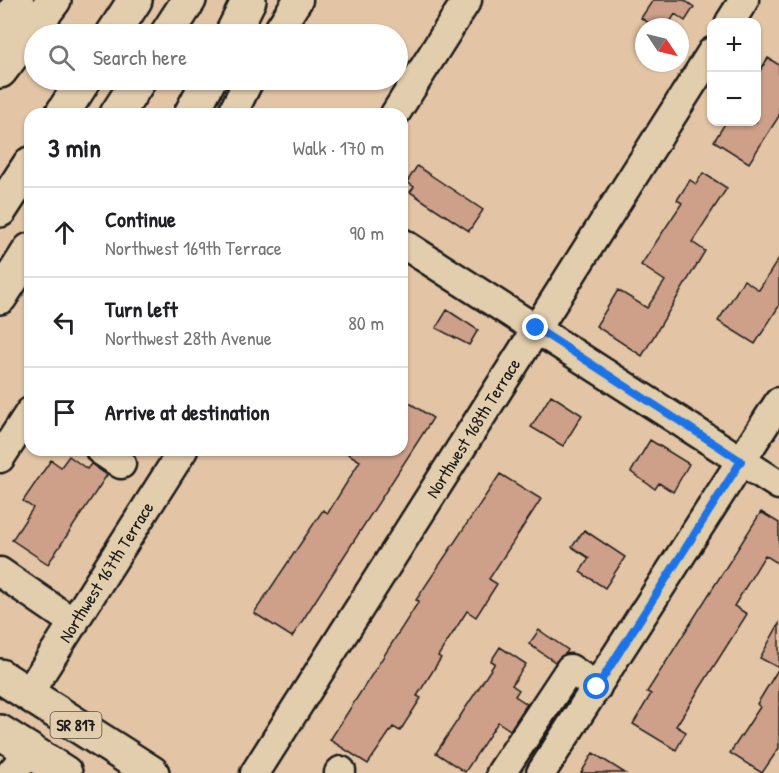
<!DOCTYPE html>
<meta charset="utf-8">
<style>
body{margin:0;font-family:"Patrick Hand",sans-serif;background:#f2f2f2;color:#202124}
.controls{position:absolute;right:18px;top:18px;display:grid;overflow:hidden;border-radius:12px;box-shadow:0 2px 4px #0004}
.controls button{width:54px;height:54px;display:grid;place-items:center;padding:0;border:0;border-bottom:2px solid #e0e0e0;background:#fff;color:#202124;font:30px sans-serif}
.compass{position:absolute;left:635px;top:18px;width:54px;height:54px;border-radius:50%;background:#fff;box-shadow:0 2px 4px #0004;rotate:125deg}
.stop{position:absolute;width:18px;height:18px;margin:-14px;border:4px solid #1a73e8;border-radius:50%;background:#fff}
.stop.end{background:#1a73e8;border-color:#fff;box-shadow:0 2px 6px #0008}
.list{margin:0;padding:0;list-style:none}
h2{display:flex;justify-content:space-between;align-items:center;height:78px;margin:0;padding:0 24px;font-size:26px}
h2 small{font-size:20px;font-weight:400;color:#757577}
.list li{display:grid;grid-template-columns:39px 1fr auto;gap:18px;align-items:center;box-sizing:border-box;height:90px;padding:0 24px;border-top:2px solid #e0e0e0}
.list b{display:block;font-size:22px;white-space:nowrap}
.list p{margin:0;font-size:20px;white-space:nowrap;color:#757577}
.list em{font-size:20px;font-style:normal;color:#757577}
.icon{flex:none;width:33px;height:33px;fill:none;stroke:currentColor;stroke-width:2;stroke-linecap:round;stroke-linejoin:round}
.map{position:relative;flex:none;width:779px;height:773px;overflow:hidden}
.search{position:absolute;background:#fff;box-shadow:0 2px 4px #0004;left:24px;top:24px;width:384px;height:66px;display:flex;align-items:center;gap:15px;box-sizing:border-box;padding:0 21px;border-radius:33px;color:#757577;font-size:22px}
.panel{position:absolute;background:#fff;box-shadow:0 2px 4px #0004;left:24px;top:108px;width:384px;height:348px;border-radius:18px}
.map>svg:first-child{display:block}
.building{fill:#cea08a;stroke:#1c1c1c;stroke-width:1.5}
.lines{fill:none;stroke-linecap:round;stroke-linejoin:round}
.minor-casing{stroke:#1c1c1c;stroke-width:33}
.major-casing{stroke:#1c1c1c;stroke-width:38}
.highway-casing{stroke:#1c1c1c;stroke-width:38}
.minor{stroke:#e2cdac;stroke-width:28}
.major{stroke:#e2cdac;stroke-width:33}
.highway{stroke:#e2cdac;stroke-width:33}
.route{stroke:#1a73e8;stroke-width:8}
.labels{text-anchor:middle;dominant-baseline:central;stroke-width:6;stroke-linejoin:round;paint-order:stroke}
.shield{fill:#e2cdac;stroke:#575147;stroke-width:1.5}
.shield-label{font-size:16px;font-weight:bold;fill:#1c1c1c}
.street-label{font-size:18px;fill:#1c1c1c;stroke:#e2cdac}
</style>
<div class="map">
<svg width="779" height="773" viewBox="0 0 779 773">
<rect width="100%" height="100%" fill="#e3c5a6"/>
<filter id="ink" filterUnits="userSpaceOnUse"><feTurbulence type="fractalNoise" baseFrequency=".0167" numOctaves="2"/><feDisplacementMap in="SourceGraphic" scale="12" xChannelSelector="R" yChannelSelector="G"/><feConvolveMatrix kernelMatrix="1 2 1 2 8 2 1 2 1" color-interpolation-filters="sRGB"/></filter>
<g filter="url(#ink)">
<path class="building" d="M653,0h31l10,7 -9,14 -10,-7 -8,13h-12l-14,-9z
M768,58l11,7v51l-30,47 -35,-22 12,-19h30v-45z
M417,166l66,44 -14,21 -59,-39 4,-5 -7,-5z
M703,173l24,15 -35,54 13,9 -63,105 -46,-30 22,-36 29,18 18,-27 -24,-16 41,-62 -5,-3 13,-20 6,4z
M779,258v48l-24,38 -37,-23 26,-41 15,10z
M447,310l31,20 -9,15 -33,-17z
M551,395l31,20 -19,31 -32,-19z
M402,398l31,20 -141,219 -38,-24 69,-103 5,3 32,-52 -18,-11h60z
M650,440l39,24 -16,28 -14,-9 -4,6 -24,-17z
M69,456l18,13 4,-5 16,11 -59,89 -36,-24 21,-32 -10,-7 28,-41 10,7z
M500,474l41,25 -52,80 8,5 -21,33 -9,-6 -29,45 3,2 -24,38 4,2 -21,33 -7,-4 -25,37 -38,-24 89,-139 -3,-1z
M761,512l18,11v41l-14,-9 -31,51 13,8 -71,112 10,6 -10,18 -43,-26 18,-30 -4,-2z
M584,530l41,27 -20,31 -25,-16 9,-14 -17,-11z
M779,624v44l-19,-10z
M539,630l29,20 -2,3 -11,9 -26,-18z
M500,647l26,17 -14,21 7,5 -4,6 12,8 -17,26 -12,-8 -33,50 -29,-19 59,-90 -4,-2z
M779,668v80l-17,25 -32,-20 30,-46 -3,-3z
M593,753l32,20h-44z"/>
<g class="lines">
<defs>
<path id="minor" d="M730,22l14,-22
M0,31l19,-31
M276,34l22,-34
M232,114l17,-34
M395,114l72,-114
M402,243l377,242
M100,450l21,14
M0,458l30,-46
M0,572l74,51
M28,694l155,-244
M11,773l19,-22
M255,773l457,-721
M339,773l2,-2
M501,773l69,-104 27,18
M541,773l238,-371"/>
<path id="major" d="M0,676l152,97
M0,732l65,41"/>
<path id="highway" d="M113,34l22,-34
M167,34l22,-34
M232,34l17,-34
M0,71l54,-71
M62,114l22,-34
M117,114l22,-34
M191,114l18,-34
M0,210l30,-46
M0,297l30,-47"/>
</defs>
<use href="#minor" class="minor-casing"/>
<use href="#major" class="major-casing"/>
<use href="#highway" class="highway-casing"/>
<use href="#minor" class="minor"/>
<use href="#major" class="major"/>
<use href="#highway" class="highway"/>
</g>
</g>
<g class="lines" filter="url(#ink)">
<path class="route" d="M536,328l205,133 -144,226"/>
</g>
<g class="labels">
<rect class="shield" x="50.5" y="712" width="51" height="26" rx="4.5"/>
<g class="shield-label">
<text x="76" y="725">SR 817</text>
</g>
<g class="street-label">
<text transform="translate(473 428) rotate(-58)">Northwest 168th Terrace</text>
<text transform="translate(106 572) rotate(-58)">Northwest 167th Terrace</text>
</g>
</g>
</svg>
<div class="controls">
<button>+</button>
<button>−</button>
</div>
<svg class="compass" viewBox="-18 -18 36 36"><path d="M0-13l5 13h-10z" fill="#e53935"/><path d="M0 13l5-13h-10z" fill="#757577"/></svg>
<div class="stop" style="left:597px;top:687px"></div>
<div class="stop end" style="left:536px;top:328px"></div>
<div class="search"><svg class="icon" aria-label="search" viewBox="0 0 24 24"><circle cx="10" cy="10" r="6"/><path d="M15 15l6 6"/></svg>Search here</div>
<section class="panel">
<h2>3 min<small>Walk · 170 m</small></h2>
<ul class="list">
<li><svg class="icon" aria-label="ahead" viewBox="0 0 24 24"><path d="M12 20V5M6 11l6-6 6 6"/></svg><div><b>Continue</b><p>Northwest 169th Terrace</p></div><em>90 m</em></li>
<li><svg class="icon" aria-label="left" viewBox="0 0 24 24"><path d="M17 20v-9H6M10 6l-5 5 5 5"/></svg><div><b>Turn left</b><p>Northwest 28th Avenue</p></div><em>80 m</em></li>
<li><svg class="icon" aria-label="arrive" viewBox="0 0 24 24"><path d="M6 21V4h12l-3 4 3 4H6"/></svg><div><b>Arrive at destination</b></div></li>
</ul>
</section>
</div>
